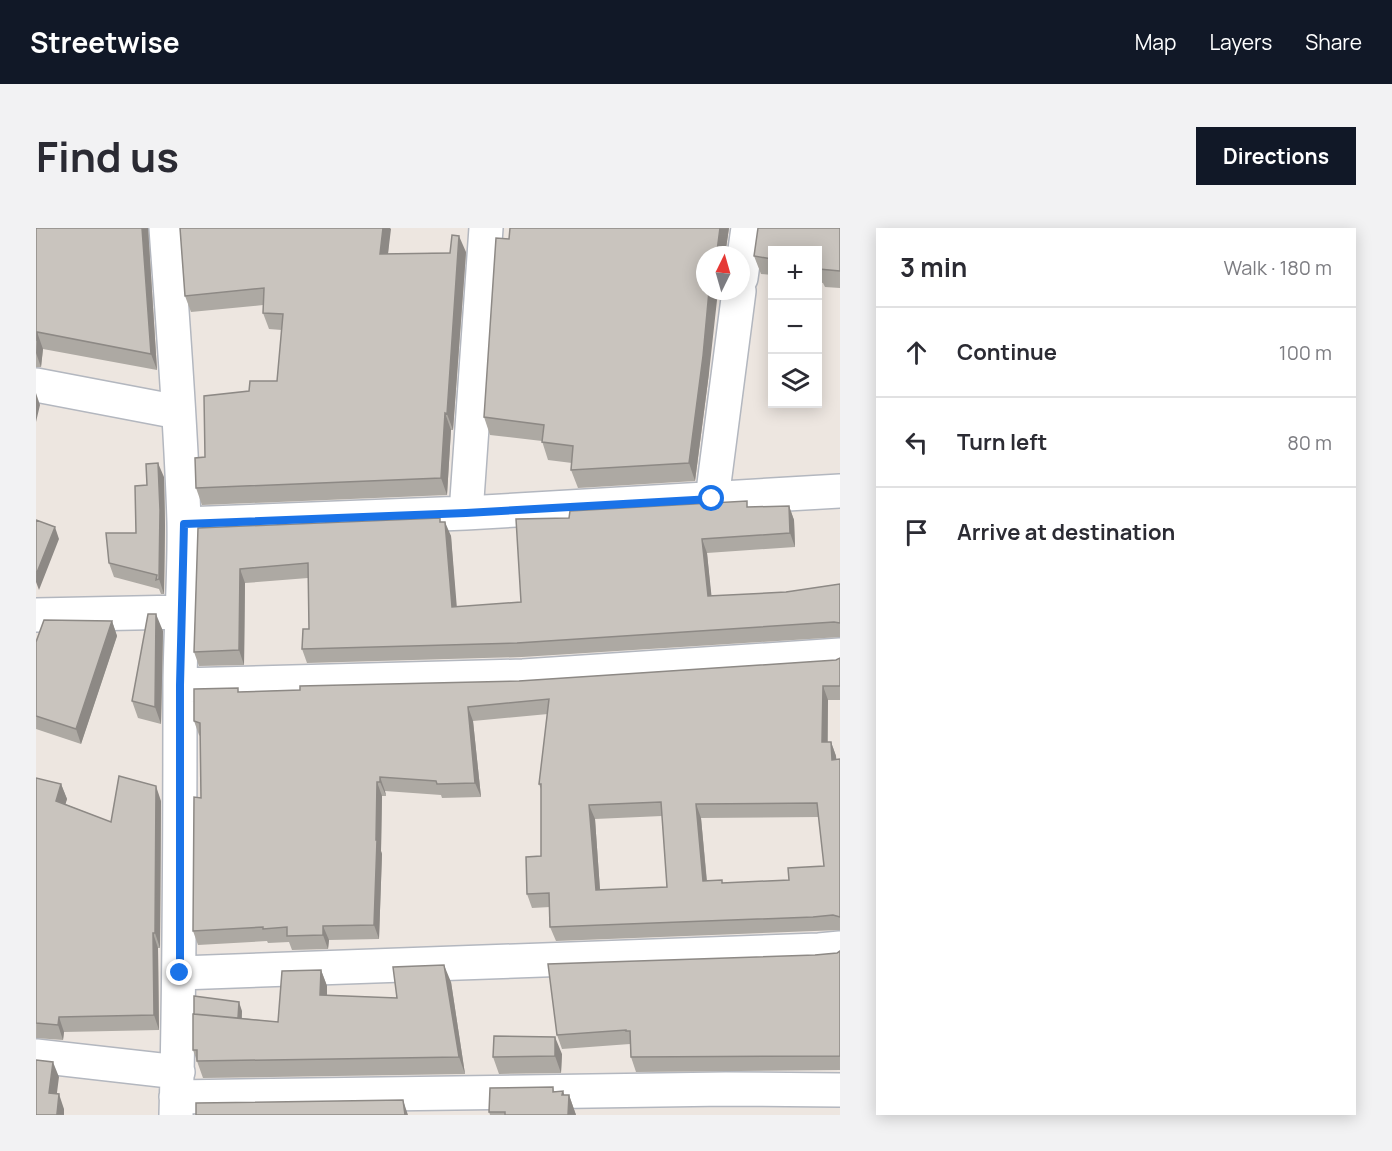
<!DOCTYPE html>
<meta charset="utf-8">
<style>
body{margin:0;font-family:Manrope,sans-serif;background:#f2f2f3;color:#2b2b33}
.controls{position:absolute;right:18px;top:18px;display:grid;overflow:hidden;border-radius:0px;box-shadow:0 3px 15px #0003}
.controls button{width:54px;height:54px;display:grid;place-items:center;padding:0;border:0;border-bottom:2px solid #e1e1e2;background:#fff;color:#2b2b33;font:30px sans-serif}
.compass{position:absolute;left:660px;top:18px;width:54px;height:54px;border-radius:50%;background:#fff;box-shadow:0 3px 15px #0003;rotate:5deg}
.stop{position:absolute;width:18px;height:18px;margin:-14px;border:4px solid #1a73e8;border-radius:50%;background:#fff}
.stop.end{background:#1a73e8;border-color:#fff;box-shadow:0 2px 6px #0008}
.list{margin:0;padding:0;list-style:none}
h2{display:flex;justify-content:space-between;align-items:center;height:78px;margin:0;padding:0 24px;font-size:26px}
h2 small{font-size:20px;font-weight:400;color:#7c7c81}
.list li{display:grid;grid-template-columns:39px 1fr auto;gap:18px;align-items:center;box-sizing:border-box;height:90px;padding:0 24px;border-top:2px solid #e1e1e2}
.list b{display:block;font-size:22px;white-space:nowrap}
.list em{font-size:20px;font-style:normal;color:#7c7c81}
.icon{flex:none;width:33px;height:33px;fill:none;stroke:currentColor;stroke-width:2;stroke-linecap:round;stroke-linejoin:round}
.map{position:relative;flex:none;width:804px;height:887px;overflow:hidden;border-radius:0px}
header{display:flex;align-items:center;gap:36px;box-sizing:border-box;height:84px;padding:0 30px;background:#111827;color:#fff}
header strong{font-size:28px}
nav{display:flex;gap:33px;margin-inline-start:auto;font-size:21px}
.intro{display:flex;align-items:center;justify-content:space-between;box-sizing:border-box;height:144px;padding:0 36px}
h1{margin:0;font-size:42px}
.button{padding:15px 27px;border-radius:0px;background:#111827;color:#fff;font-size:21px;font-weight:700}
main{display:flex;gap:36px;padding:0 36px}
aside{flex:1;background:#fff;border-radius:0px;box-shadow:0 3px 15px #0003}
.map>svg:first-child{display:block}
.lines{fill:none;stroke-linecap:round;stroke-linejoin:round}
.minor-casing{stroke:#b3b7bf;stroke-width:36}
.minor{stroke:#fff;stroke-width:33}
.wall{fill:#ada9a3;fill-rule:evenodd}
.shaded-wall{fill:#8d8985}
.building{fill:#c9c4be;stroke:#8d8985;stroke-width:1.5;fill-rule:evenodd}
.route{stroke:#1a73e8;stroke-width:8}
</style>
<header>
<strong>Streetwise</strong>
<nav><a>Map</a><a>Layers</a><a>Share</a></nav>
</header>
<div class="intro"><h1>Find us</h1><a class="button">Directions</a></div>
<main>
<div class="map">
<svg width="804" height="887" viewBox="0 0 804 887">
<rect width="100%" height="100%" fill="#ede6e0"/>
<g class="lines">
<defs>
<path id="minor" d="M130,0c7,98 15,196 18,294 1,56 -4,112 -4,167 0,142 0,284 -4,426
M705,50l7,-50
M0,157l142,27
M676,271l27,-208
M430,285l20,-285
M148,296l282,-11 374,-22
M0,387l147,-3
M144,457l343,-9 317,-21
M144,745l639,-23 21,-2
M0,828l142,16
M140,869l550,-8 114,1"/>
</defs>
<use href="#minor" class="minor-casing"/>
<use href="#minor" class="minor"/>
</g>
<path class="wall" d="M0,0h112l9,142 -114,-21 -2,18h-5z
M144,0h210l-2,26 78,-2 -13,178h-2l-4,65 -245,10 -6,-17 9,-31 44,-66 28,-10 5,-51 -13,-1 -6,-16v-8l-72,7 -6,-16z
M693,0l-4,27h-20l4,118 -14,108 -117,7 -7,-18 1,-7 -24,-3 -6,-19 -52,-6 -6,-18 25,-178z
M804,0v60l-15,-1 -2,-4 -5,-1v-32h-46v25l-11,-1 -7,-18z
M128,249l1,48 -1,69h-3l-2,-5 -45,-12 -5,-14 27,-30 11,-48z
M753,278l5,14 1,27 -88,6 4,43 75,-4 54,-8v53l-318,20 -215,6 -5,-14 7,-20 -1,-51 -63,5 -1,82 -45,1 -5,-14 4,-124 244,-6 9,14 5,71 65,-5 48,-84 180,-11z
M76,393l5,15 -36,108 -45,-15v-87z
M127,403l-2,93 -23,-6 -6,-17z
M804,430v42h-12v42h3l5,14v3h4v171l-284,11 -6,-14v-20l-18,1 -5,-14 14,-38v-67l-2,-5 9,-70 -75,7 8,76 -39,1 -1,-3 -56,-4 1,5h-4l-1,55 1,3 -3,85 -50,1 -1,9 -36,1 -3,-8 -21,1 -1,-2 -69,4 -5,-14 8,-133 -1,-62 -1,-1 -5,-14 46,-29 279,-11 317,-21zM626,588l5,71 -67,3 -5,-71zM783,589l5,49 -35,14 -66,3 -16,-2 -6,-63z
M0,550l25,6 6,15 -2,5 46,18 50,-21 -1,147h-2l1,82 -95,2 -1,8 -27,-2z
M804,723v119l-204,2 -5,-15 -1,-13 -68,5 -5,-14 258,-80 22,-2z
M285,742l6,16v9l70,3 54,-16 14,92 -262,4 -10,-28 49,-39v7l36,4z
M526,826l-1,19 -62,1 -6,-17z
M517,859l1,4h9l1,4h5l7,20h-86l-1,-3z"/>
<path class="shaded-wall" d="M106,0h6l9,142 -6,-16z
M347,0h7l1,1 -5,41 -6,-16z
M684,0h9l-4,27h-7l-1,-4z
M423,8l7,16 -13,178 -6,-16z
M673,63h9l-9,82 -14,108 -6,-18z
M1,104l6,17 -2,18 -5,-14z
M0,165l4,12 -4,17z
M409,185l6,17 -4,65 -6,-17z
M122,235l6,14 1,48 -1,69 -5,-15z
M753,278l5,14 1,27 -5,-14z
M409,294l6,14 7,85 -6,-14z
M19,299l4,12 -20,51 -3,-8v-7z
M666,311l5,14 6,57 -5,-14z
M204,341l5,14 -1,82 -5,-15z
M120,386l7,17 -2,93 -6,-17z
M76,393l5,15 -36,108 -5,-15z
M787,458l5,14 -1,56 -5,-14z
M432,479l5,14 8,76 -6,-14z
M795,514l5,14 2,18 -6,-14z
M344,549l5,14 1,5 -6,-14z
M341,554l5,14 -1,55 1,3 -3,85 -5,-14z
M25,556l6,15 -5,17 -6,-15z
M120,558l5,15 -1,147 -5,-15z
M660,576l5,14 7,77 -5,-14z
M553,577l6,14 6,85 -5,-14z
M287,698l6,14 -1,9 -5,-14z
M117,705l5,15 1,82 -5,-15z
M408,737l7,17 14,92 -6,-17z
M285,742l6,16v26l-7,-17z
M203,774l3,9 -1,17 -3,-9z
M23,789l5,15 -1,8 -5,-15z
M519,809l7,17 -1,19 -6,-17z
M17,834l6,15 -4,31 -6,-15z
M527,863l5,16 1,-12 7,20h-8l-6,-20z
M23,866l5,15v6h-7z
M367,872l5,15h-3z"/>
<path class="building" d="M0,0h106l9,126 -114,-22 -1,9z
M144,0h203l-3,26 70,-1 2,-18 7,1 -12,178 -2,-1 -4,65 -245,10 -1,-30 10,-1 -1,-61 45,-5 1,-10h27l6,-67 -20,-1 1,-25 -79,8z
M474,0h210l-3,23h-3l-1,4h-8v36h4l-6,65 -14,107 -118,7 2,-24 -31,-4 2,-17 -60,-8 12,-179 13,1z
M722,0h82v43l-21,-2v-4h-1v-15h-46v9l-18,-3z
M122,235l2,47 -1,69 -3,1 1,-5 -48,-12 -3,-30h30l-1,-47 12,-1 -1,-21z
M711,273v6l42,-1 1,27 -88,6 6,57 78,-4 54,-8v39l-6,-1 -317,21 -215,6 1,-20h6l-1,-66 -68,6 -1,81 -45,2 4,-124 242,-10v4h5l7,85 69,-5 -5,-83 53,-1 1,-7z
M0,292l19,7 -19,48z
M112,386h8l-1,93 -23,-6z
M8,392l68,1 -36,108 -40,-13v-74z
M804,430v28h-17l-1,56h9l1,18 8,-1v158l-7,-2 -20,2 -263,10 -1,-34 -22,1 -1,-37 15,-1v-72h-2l10,-85 -81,8 7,76 -38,1 -1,-3 -56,-4v5h-3l-1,58h1l-3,85 -51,1v9l-36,1v-9l-24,2v-2l-70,4 1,-134 7,1 -1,-75 -6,-2v-32l44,-1v4l62,-2v-4l219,-5 317,-21zM625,574l6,85 -71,3 -7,-85zM781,575l7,63 -36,2 1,12 -67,3v-3l-19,1 -7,-77z
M83,548l37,10 -1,147h-2l1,82 -95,2 -1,8 -22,-2v-245l25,6 -5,17 55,21z
M804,723v105l-209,1 -1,-26h-4v-1l-69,5 -9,-71 267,-9 22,-2z
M408,737l15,92 -262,4v-11h-4v-36l85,8 4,-51 39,-1 -1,25 77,3 -4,-31z
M158,768l45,6 -1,16 -44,-4z
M458,808l61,1v19l-62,1z
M0,832l17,2 -4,31 10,1 -2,20 5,1h-26z
M517,859v5l10,-1 -1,4h7l-1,20h-63v-3h-16l1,-24z
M367,872l2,15h-209v-12z"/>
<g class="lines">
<path class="route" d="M144,745v-288l4,-161 282,-11 246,-14"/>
</g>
</svg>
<div class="controls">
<button>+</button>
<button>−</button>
<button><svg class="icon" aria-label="layers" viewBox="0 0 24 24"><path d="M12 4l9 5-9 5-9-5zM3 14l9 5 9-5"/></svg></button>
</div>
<svg class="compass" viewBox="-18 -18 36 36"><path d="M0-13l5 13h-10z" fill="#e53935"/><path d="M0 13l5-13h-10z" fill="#7c7c81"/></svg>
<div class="stop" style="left:676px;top:271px"></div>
<div class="stop end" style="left:144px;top:745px"></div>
</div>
<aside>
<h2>3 min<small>Walk · 180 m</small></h2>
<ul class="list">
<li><svg class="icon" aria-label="ahead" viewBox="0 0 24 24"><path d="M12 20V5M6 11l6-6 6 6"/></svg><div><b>Continue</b></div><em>100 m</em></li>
<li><svg class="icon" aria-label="left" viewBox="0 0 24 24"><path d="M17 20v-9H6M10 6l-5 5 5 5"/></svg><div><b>Turn left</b></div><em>80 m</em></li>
<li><svg class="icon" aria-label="arrive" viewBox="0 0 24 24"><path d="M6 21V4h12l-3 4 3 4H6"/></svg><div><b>Arrive at destination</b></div></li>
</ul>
</aside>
</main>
